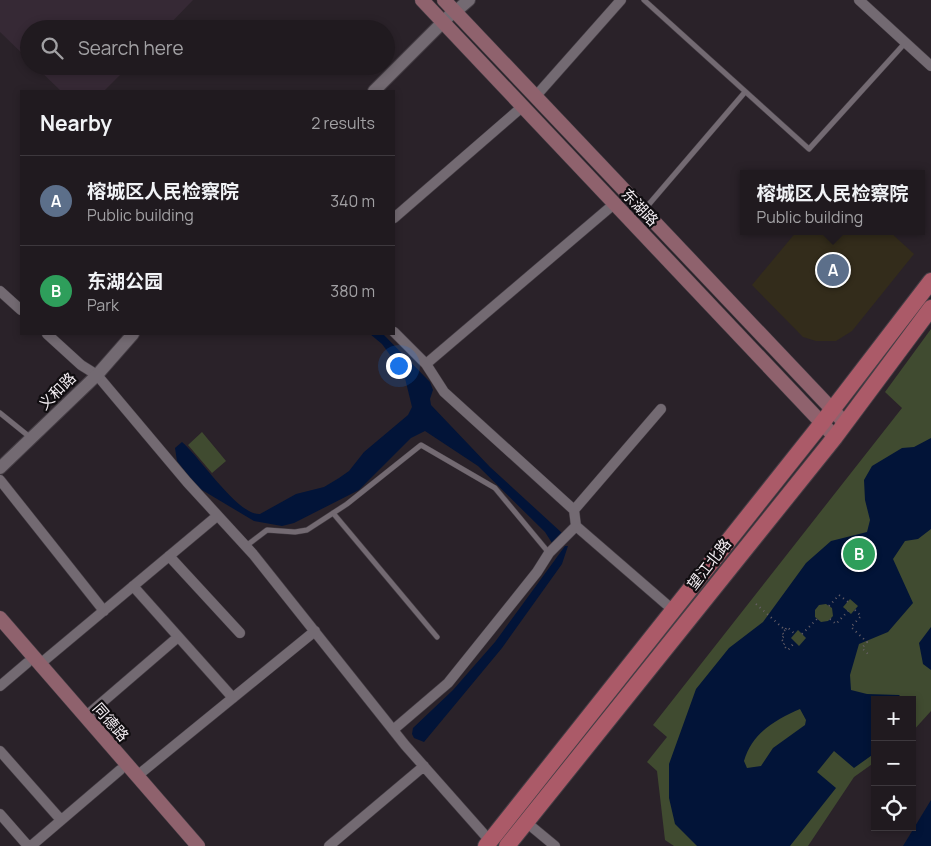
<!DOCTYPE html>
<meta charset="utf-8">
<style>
body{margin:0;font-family:Manrope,"Noto Sans SC",sans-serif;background:#2d272c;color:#f1f3f6}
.controls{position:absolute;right:15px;bottom:15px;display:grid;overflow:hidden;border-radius:0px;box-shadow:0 2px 8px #0003}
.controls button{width:45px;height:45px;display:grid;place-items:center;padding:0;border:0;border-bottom:1px solid #3d383d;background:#201a1f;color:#f1f3f6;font:25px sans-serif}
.you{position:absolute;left:398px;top:365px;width:18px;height:18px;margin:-12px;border:4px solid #fff;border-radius:50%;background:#1a73e8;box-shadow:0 0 0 8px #1a73e833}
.badge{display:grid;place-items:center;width:32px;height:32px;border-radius:50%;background:#fd8ebe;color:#fff;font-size:16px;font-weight:700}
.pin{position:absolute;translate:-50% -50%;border:2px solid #fff;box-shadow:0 1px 5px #0006}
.popup{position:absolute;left:740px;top:170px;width:185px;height:65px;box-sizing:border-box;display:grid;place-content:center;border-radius:0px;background:#201a1f;filter:drop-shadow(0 1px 4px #0005);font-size:16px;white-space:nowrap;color:#a2a1a4}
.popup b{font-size:19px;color:#f1f3f6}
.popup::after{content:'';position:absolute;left:50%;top:100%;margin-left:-10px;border:10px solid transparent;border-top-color:#201a1f}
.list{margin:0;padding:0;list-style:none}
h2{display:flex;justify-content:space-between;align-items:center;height:65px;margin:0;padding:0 20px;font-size:21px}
h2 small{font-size:16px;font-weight:400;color:#a2a1a4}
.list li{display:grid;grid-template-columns:32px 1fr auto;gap:15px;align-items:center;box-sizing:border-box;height:90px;padding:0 20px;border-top:1px solid #3d383d}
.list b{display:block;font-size:19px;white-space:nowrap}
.list p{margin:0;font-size:16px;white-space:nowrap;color:#a2a1a4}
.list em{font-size:16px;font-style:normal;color:#a2a1a4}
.icon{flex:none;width:28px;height:28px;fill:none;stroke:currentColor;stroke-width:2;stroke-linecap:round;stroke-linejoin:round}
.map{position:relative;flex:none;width:931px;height:846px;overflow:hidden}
.search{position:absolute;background:#201a1f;box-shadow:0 2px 8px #0003;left:20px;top:20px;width:375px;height:55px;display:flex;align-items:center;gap:12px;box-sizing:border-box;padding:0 18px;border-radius:28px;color:#a2a1a4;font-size:19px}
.panel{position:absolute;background:#201a1f;box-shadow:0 2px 8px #0003;left:20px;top:90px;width:375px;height:245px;border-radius:0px}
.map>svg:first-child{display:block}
.commercial{fill:#332c1b}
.built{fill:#362935}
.green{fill:#404b30}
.water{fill:#021438;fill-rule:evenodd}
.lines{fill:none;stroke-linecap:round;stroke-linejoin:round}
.service-casing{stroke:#443d44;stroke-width:6}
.minor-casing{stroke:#443d44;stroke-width:11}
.tertiary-casing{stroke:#443d44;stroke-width:14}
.secondary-casing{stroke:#443d44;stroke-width:15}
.primary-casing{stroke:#443d44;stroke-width:18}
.path{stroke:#686067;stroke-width:2;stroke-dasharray:1 4;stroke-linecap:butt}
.service{stroke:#736a72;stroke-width:5}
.minor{stroke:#736a72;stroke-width:10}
.tertiary{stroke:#736a72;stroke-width:12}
.secondary{stroke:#8f626d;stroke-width:14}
.primary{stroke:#ab5a68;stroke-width:16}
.labels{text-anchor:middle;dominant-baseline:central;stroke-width:4.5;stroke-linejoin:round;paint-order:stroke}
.street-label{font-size:15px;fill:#f4eef3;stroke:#100d10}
</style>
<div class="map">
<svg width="931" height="846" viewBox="0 0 931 846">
<rect width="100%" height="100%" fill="#2a2229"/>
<path class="commercial" d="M797,231h92l25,23 -62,77 -16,10h-20l-13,-4 -51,-52z"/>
<path class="built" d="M0,0h193l-28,29h-136v31l-29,-28z
M35,66h94l-25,25h-43z"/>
<path class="green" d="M931,329v382l-19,21v-32h-37v62l-21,15 -46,69h-134l-9,-6 -8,-69 -10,-9 20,-25 -14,-12 249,-317 -17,-16z
M202,432l24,29 -14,12 -24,-28z"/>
<path class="water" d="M370,334h13l47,48 3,8 -3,9 1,6 59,62 72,66 -10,10 -7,-11 -67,-66 -53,-35 -14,7 -52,52 -65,33 -12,3 -28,-5 -57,-34 -20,-26 -2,-13 7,-6c17,14 56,74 78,72l36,-20 28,-7 15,-9 10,-7 15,-19 44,-37 4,-8 -8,-33 -22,-30z
M931,438v91l-13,10 -13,2 -12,18 20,44 -25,29 -29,12 -9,31 1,15 16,4 32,1 5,5h-29v53l-21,15 -20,-17 -17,21 19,16 -46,58h-93l-22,-22 -6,-26v-34l27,-75 33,-41 34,-26 43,-59 25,-22 36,-9 3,-12 -5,-20 -1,-20 8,-14 30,-18 12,-1zM850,599l8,7 -7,8 -8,-7zM826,604l6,4 1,8 -5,5 -7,1 -6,-5v-7l4,-5zM798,630l8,8 -7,8 -8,-8zM800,709l6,11 -1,5 -32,23 -12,18 -14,2 -3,-7c8,-28 31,-41 56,-52z
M565,546h3l-6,18 -60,84 -78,94 -10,-4 -2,-4 1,-6 40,-38 42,-48z
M931,627v43l-8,-6 -4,-21z
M931,800v46h-28z"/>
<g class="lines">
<defs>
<path id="service" d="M644,0l165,149 96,-106
M644,210l101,-118
M0,413l31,25
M333,513l104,124
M246,546l21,-16 28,2 12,-2 40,-26 74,-59 74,43 54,65"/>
<path id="minor" d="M859,0l72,66
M535,97l86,-97
M394,218l128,-111
M0,291l21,19
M394,332l32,32 18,28 130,118 2,16 97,84
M47,334l34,31 16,10 90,107 66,72 152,191 85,96
M426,364l188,-160
M0,480l104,131
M574,510l87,-101
M169,556l71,77
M133,586l100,112
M40,664l177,-148
M0,686l27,-23
M85,717l93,-80
M393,730l55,-47 89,-111 12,-19 27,-27
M0,751l61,69
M137,776l178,-145
M0,814l28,32
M526,822l29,24
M31,846l89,-76
M329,846l95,-80"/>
<path id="tertiary" d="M455,12l14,-12
M374,91l80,-80
M0,468l97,-93 36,-41"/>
<path id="secondary" d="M422,0l413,437
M444,0l401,423
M0,618l198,228"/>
<path id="primary" d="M486,846l336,-423 109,-142
M507,846l328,-409 96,-129"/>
</defs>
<use href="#service" class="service-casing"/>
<use href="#minor" class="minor-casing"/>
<use href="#tertiary" class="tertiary-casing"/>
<use href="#secondary" class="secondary-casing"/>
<use href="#primary" class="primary-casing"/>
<path class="path" d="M756,604l29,26 2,-3 8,7
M829,606l10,-11 9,7
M855,610l6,6 -10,11 16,15 -5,6 7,7
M830,619l6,5 12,-13
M785,630l-3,3 3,2 -4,4 4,4 -2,2 5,5 7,-8
M802,634l15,-15"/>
<use href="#service" class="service"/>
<use href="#minor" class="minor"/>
<use href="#tertiary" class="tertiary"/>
<use href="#secondary" class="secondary"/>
<use href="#primary" class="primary"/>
</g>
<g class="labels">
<g class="street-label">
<text transform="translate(640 207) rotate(46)">东湖路</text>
<text transform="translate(57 391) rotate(-45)">义和路</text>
<text transform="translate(709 564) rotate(-52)">望江北路</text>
<text transform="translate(111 722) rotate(49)">同德路</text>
</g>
</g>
</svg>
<div class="controls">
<button>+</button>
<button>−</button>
<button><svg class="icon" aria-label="locate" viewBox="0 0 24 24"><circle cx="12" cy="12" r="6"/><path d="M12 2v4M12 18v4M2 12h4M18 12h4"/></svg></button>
</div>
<div class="you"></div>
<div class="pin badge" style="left:833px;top:270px;background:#5c6f8a">A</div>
<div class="popup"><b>榕城区人民检察院</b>Public building</div>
<div class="pin badge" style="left:859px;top:554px;background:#2e9e5b">B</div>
<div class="search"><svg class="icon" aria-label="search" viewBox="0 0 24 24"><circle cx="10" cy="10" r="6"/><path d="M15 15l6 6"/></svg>Search here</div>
<section class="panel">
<h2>Nearby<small>2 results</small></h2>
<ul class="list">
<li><span class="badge" style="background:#5c6f8a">A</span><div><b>榕城区人民检察院</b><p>Public building</p></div><em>340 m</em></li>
<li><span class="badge" style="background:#2e9e5b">B</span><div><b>东湖公园</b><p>Park</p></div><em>380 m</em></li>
</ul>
</section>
</div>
